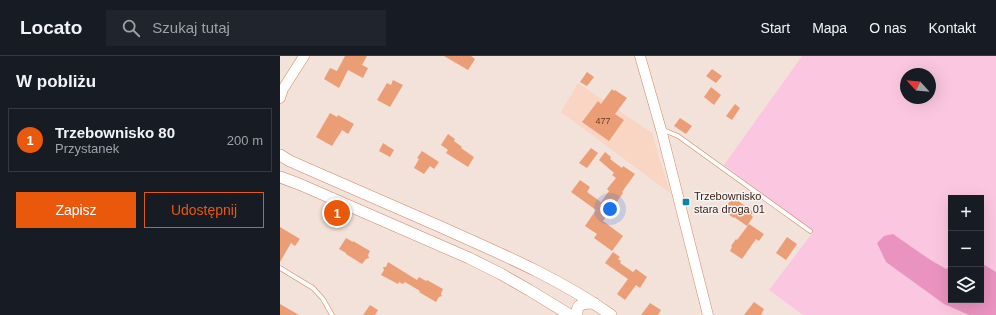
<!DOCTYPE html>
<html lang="pl">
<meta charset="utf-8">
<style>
body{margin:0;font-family:Helvetica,sans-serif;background:#20242c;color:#f1f3f6}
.controls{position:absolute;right:12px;bottom:12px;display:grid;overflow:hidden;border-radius:0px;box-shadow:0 4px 16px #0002}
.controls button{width:36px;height:36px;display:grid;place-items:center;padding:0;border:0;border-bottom:1px solid #363941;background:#171b24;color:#f1f3f6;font:20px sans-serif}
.compass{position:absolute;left:620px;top:12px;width:36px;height:36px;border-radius:50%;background:#171b24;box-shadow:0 4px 16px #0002;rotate:296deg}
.you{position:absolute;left:330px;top:153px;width:14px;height:14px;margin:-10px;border:3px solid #fff;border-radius:50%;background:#1a73e8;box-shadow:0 0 0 6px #1a73e833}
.badge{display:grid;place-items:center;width:26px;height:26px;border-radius:50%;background:#ea580c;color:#fff;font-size:13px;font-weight:700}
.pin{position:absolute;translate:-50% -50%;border:2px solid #fff;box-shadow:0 1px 4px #0006}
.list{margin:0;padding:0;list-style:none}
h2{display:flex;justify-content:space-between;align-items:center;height:52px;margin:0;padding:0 16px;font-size:17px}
h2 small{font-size:13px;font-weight:400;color:#9ea1a6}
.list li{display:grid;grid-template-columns:26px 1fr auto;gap:12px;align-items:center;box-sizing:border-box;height:64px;margin:0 8px 8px;padding:0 8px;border:1px solid #363941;border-radius:0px}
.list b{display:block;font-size:15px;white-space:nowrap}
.list p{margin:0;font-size:13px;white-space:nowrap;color:#9ea1a6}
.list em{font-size:13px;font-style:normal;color:#9ea1a6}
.actions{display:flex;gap:8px;padding:12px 16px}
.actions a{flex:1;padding:9px 0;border:1px solid #ea580c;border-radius:0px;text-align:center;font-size:14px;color:#ea580c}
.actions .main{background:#ea580c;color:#fff}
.icon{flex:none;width:22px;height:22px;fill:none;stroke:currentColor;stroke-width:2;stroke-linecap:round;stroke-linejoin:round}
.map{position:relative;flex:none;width:716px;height:259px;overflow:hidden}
header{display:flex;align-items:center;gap:24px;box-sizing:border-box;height:56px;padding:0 20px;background:#171b24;border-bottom:1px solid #363941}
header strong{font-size:19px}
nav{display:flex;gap:22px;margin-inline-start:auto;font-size:14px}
.search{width:280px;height:36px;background:#20242c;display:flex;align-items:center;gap:10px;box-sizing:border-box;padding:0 14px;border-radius:0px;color:#9ea1a6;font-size:15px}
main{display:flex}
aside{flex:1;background:#171b24}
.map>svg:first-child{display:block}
.built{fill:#f9d5c4}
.green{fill:#fbc7e0;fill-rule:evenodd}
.forest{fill:#ea93c0}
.building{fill:#eb9d76}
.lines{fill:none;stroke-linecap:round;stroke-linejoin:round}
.service-casing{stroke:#d38760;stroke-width:5}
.tertiary-casing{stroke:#d38760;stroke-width:11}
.secondary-casing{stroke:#d38760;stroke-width:12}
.service{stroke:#fff;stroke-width:4}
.tertiary{stroke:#fff;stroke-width:10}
.secondary{stroke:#fff;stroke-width:11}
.poi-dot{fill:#0d83a9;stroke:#f3f3f3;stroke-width:1.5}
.labels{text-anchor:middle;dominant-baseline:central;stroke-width:3;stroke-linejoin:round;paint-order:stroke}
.number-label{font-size:9px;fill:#673d27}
.poi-label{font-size:11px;fill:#3b1d0d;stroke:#f3f3f3;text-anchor:start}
</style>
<header>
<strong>Locato</strong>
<div class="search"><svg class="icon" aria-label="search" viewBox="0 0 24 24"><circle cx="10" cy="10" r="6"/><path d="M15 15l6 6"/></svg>Szukaj tutaj</div>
<nav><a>Start</a><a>Mapa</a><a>O nas</a><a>Kontakt</a></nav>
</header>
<main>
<aside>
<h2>W pobliżu<small></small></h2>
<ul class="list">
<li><span class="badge">1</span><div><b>Trzebownisko 80</b><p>Przystanek</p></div><em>200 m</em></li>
</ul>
<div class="actions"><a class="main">Zapisz</a><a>Udostępnij</a></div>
</aside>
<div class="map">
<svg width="716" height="259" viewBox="0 0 716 259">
<rect width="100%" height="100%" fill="#f3e2da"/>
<path class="built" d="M298,27l74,50 18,60 -109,-81z"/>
<path class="green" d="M522,0h194v259h-193l-34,-25 44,-58 -89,-67zM626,18h24v24h-24zM671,142h30v102h-30z"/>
<path class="forest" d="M613,178l36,25 17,10 5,-4v35h30v-37l15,9v43h-27l-25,-11 -58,-42 -9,-19 7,-7z"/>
<path class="building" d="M65,0h22l-5,9 6,3 -5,10 -15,-8 -9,18 -15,-9 6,-11 7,3z
M164,0h27l4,3 -7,11z
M432,13l10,7 -6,7 -10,-7z
M307,16l7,5 -7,9 -7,-4z
M113,24l10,5 -13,22 -13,-7 10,-17 4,2z
M431,31l10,8 -7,10 -10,-8z
M332,33l2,2 1,-1 12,8 -12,16 9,6 -15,21 -27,-19 16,-21 3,3z
M455,48l5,4 -8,12 -6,-4z
M50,57l7,4 1,-2 16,9 -6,10 -6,-4 -10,16 -16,-9z
M400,62l12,8 -6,8 -12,-8z
M168,78l7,5 -1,2 8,6 -1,1 13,9 -6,10 -22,-14 2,-3 -7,-5z
M103,87l11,7 -4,7 -11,-6z
M311,92l7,5 -11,15 -8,-5z
M142,95l17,11 -5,7 -4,-3 -6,8 -10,-6 5,-9 -2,-1z
M325,96l6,5 -1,2 12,9 1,-2 12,8 -13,18 1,1 -9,13 -11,15 20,15 -11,15 -18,-13 3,-4 -12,-8 11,-16 -25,-18 9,-12 10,7 -3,5 14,10 8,-11 -2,-2 9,-11 -4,-3 2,-2 -15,-13z
M453,141l20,15 -2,3 2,2 -6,9 -13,-9v1l-8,-5 2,-3 -3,-2z
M469,168l15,10 -5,7 -3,-2 -14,20 -12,-8 2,-4 -1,-1 5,-7 1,1z
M0,171l20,12 -5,7 -4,-3 -11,19z
M507,181l10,7 -11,16 -10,-7z
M66,182l7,4v-1l17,10 -2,4 1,3 -3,1 -4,5 -16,-10v-1l-7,-4z
M333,196l7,5 -2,2 3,2 -1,2 13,9 3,-3 11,8 -7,11 -4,-3 -11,15 -8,-6 11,-15 -23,-16z
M108,206l29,18 2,-3 7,4 1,-1 16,9 -2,5 1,2 -3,1 -3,5 -17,-10 1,-1 -15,-9 -2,2 -4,-2 -1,2 -17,-9 3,-5 -1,-3h3z
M474,246l10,7 -3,6h-17z
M370,247l11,7 -3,5h-17z
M0,248l19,11h-19z
M90,249l8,5 -3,5h-12z"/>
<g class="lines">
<defs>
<path id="service" d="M382,76l4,-1 12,5 132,95
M0,212l33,20 10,11 9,16"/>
<path id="tertiary" d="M360,0l22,77 46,182
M0,42l3,-9 21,-33"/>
<path id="secondary" d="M0,99l10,6 25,11c42,18 84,37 126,55 58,26 118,51 170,88
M0,121l19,7 170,74 32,16 28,16 41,25
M297,259c-1,-12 7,-12 17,-12"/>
</defs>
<use href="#service" class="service-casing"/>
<use href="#tertiary" class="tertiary-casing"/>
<use href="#secondary" class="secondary-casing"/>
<use href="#service" class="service"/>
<use href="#tertiary" class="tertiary"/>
<use href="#secondary" class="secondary"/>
</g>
<rect class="poi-dot" x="402" y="142" width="8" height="8" rx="2"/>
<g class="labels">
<g class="number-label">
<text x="323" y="65">477</text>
</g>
<g class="poi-label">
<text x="414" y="140">Trzebownisko<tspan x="414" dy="13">stara droga 01</tspan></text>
</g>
</g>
</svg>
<div class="controls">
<button>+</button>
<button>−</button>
<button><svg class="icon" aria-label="layers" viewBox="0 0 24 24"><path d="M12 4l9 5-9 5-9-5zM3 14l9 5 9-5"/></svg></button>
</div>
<svg class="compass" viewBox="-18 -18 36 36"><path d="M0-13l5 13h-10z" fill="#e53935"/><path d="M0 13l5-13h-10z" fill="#9ea1a6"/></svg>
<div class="you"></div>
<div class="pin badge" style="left:57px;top:157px">1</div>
</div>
</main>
